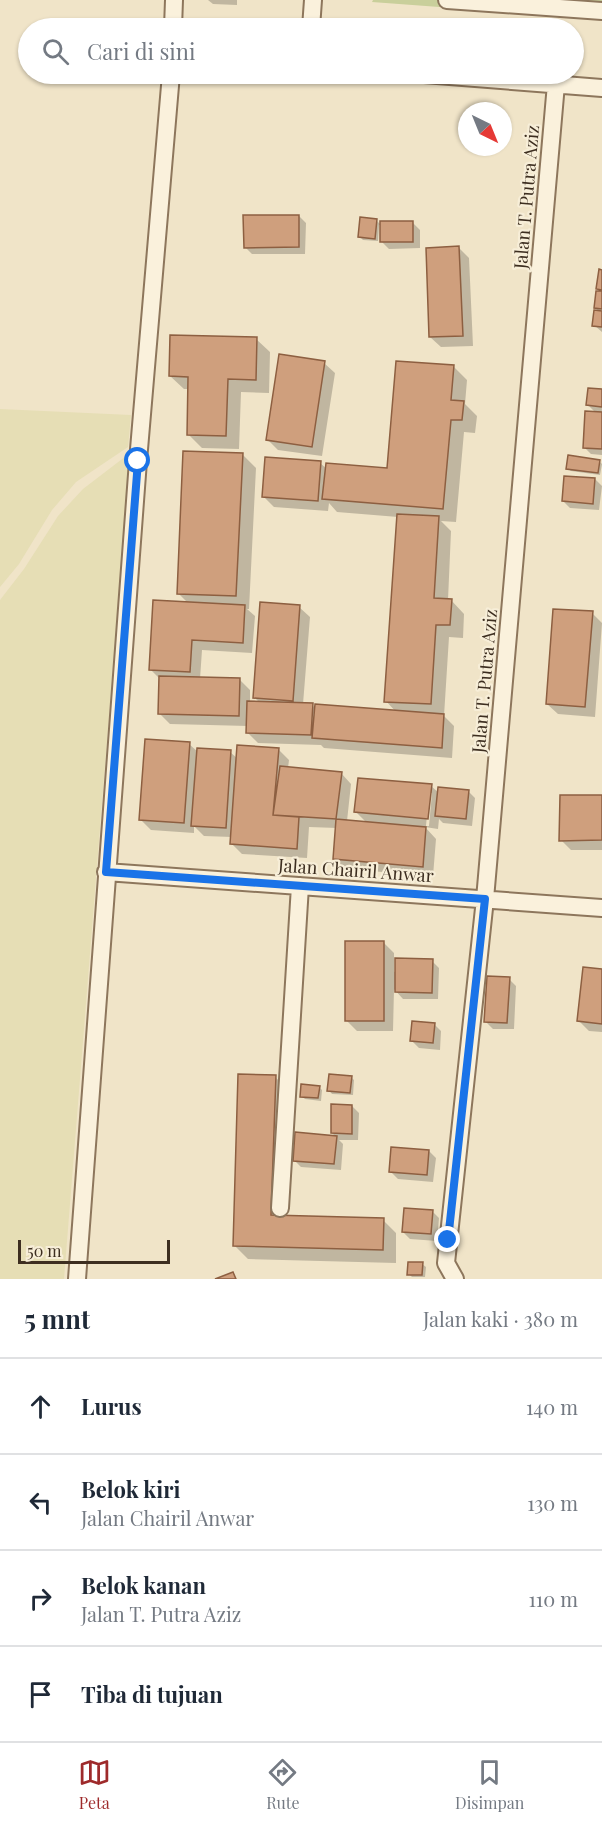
<!DOCTYPE html>
<html lang="id">
<meta charset="utf-8">
<style>
body{margin:0;font-family:"Playfair Display",serif;background:#f2f2f3;color:#1f2937}
.compass{position:absolute;left:458px;top:102px;width:54px;height:54px;border-radius:50%;background:#fff;box-shadow:0 2px 4px #0004;rotate:137deg}
.scale{position:absolute;left:18px;bottom:15px;width:152px;box-sizing:border-box;padding-left:6px;border:3px solid #3d2e20;border-top:0;font-size:16px;line-height:21px;white-space:nowrap;color:#3d2e20;-webkit-text-stroke:4px #f7eed8;paint-order:stroke}
.stop{position:absolute;width:18px;height:18px;margin:-14px;border:4px solid #1a73e8;border-radius:50%;background:#fff}
.stop.end{background:#1a73e8;border-color:#fff;box-shadow:0 2px 6px #0008}
.list{margin:0;padding:0;list-style:none}
h2{display:flex;justify-content:space-between;align-items:center;height:78px;margin:0;padding:0 24px;font-size:26px}
h2 small{font-size:20px;font-weight:400;color:#747a83}
.list li{display:grid;grid-template-columns:39px 1fr auto;gap:18px;align-items:center;box-sizing:border-box;height:96px;padding:0 24px;border-top:2px solid #e0e1e3}
.list b{display:block;font-size:22px;white-space:nowrap}
.list p{margin:0;font-size:20px;white-space:nowrap;color:#747a83}
.list em{font-size:20px;font-style:normal;color:#747a83}
.icon{flex:none;width:33px;height:33px;fill:none;stroke:currentColor;stroke-width:2;stroke-linecap:round;stroke-linejoin:round}
.map{position:relative;flex:none;width:602px;height:1279px;overflow:hidden}
.search{position:absolute;background:#fff;box-shadow:0 2px 4px #0004;left:18px;right:18px;top:18px;height:66px;display:flex;align-items:center;gap:15px;box-sizing:border-box;padding:0 21px;border-radius:33px;color:#747a83;font-size:22px}
.sheet{height:462px;background:#fff}
nav{display:flex;justify-content:space-around;align-items:center;box-sizing:border-box;height:84px;border-top:2px solid #e0e1e3;background:#fff;font-size:16px;color:#747a83}
nav a{display:grid;justify-items:center;gap:3px}
nav .on{color:#9e2a2b}
.map>svg:first-child{display:block}
.farmland{fill:#e6deb5}
.green{fill:#c9cf9b}
.shadow{fill:#0003;fill-rule:evenodd}
.building{fill:#cf9f7d;stroke:#8d5f41;stroke-width:1.5}
.lines{fill:none;stroke-linecap:round;stroke-linejoin:round}
.minor-casing{stroke:#8d765c;stroke-width:20}
.minor{stroke:#faf1dc;stroke-width:16}
.route{stroke:#1a73e8;stroke-width:8}
.labels{text-anchor:middle;dominant-baseline:central;stroke-width:4.5;stroke-linejoin:round;paint-order:stroke}
.street-label{font-size:18px;fill:#3d2e20;stroke:#f7eed8}
</style>
<div class="map">
<svg width="602" height="1279" viewBox="0 0 602 1279">
<rect width="100%" height="100%" fill="#f0e4c8"/>
<path class="farmland" d="M0,409l131,6 -3,32 -52,35 -24,28 -33,54 -19,23z
M130,453l-66,826h-64v-679l24,-31 34,-53 25,-27z"/>
<path class="green" d="M373,0h229v19l-230,-17z"/>
<path class="shadow" d="M208,0h29v5l-24,-1z
M299,216l7,7 -1,31h-53l-7,-7z
M376,220l5,5h-2l-1,16 -15,-1 -3,-3z
M413,223l7,7v18l-31,1 -7,-7z
M459,248l10,10 4,88 -32,1 -11,-10z
M602,271v61l-8,-7 6,-13 -5,-4 7,-15 -5,-5z
M256,339l14,13 -1,41 -28,-1 -2,57 -37,-1 -14,-14 2,-45h-6l-14,-13z
M324,363l11,10 -13,83 -44,-6 -10,-10z
M454,367l13,13 -2,24 12,12 -2,17 -11,-1 -8,90 -15,-1 10,10 -3,69h3l13,14 -1,24 -14,-1 -5,79 10,10 -2,32 -128,-10 -3,-3 -63,-2 -11,-11 1,-6 -78,-2 -10,-10 1,-34 -11,-11 38,-66 -10,-10 65,-138 13,13 -7,141h-2l8,7 -3,37 -50,-3 -2,29 40,1 10,10v13h10l-6,-6 45,-90 11,10 -7,87 9,1 4,4 80,3 -10,-11 12,-184 -61,-5 -8,-9 -1,8 -54,-4 -10,-10 56,-34 7,6 61,1z
M602,391v64l-11,-1 -7,-7 12,-34 -9,-9z
M599,461l3,3 -2,11 -29,-4 -4,-3z
M595,479l7,7 -3,24 -29,-2 -7,-7z
M592,613l10,10 -7,94 -37,-3 -11,-10z
M189,744l9,8h32l8,7 40,-10 11,11 -1,8 53,5 10,11 -4,37 20,2 -11,-11 75,-26 8,7 29,-2 7,7 -3,28 -29,-3 -4,-4 -1,10 -13,-2 11,12 -3,37 -88,-7 -11,-11 3,-30 -28,-1 -2,31 -65,-4 -11,-11 1,-6 -28,-1 -10,-10v7l-43,-3 -11,-11zM429,793h3l-3,33h-3z
M602,796v54h-31l-10,-10z
M383,942l11,11v19l38,-11 7,7 -1,31h-35l-9,-10 -1,42h-36l-11,-11z
M602,971v61l-13,-1 -10,-10z
M509,979l7,7 -2,43h-21l-7,-7z
M434,1024l7,7 -1,19 -21,-2 -7,-7z
M275,1077l14,13 -5,127 99,3 13,13v30l-148,-4 -14,-14z
M351,1077l3,3 -1,15 -21,-1 -3,-4z
M319,1087l3,3 -1,11 -16,-2 -4,-3z
M352,1106l7,7 -1,27h-19l4,4 -2,26 -40,-3 -7,-7 42,-23 -4,-4z
M429,1151l7,7 -3,24 -35,-3 -7,-7z
M432,1211l7,7 -2,23 -27,-2 -7,-7z
M422,1264l4,3 -1,10h-13l-3,-3z"/>
<path class="building" d="M243,215h56v32l-55,1z
M360,217l17,2 -2,20 -17,-2z
M380,221h33v21h-33z
M459,246l4,90 -34,1 -3,-89z
M599,269l3,1v20l-6,-1z
M596,291h6v18l-8,-1z
M594,310l8,1v16l-10,-1z
M170,335l87,2 -1,43 -28,-1 -2,57 -39,-1 1,-58 -19,-1z
M279,354l46,7 -13,86 -46,-7z
M396,361l58,4 -3,35 13,1 -2,19h-11l-8,89 -121,-10 4,-36 61,5z
M588,388l14,1v18l-16,-2z
M585,411l17,1v37l-19,-1z
M183,451l60,2 -7,143 -59,-2z
M568,455l32,5 -2,13 -32,-4z
M265,457l56,4 -3,40 -56,-4z
M564,476l31,2 -2,26 -31,-3z
M397,514l42,2 -5,82 18,1 -2,26h-14l-5,79 -47,-2z
M153,600l92,5 -2,38 -51,-3 -2,32 -41,-2z
M260,602l40,3 -7,96 -40,-3z
M553,609l40,2 -8,96 -39,-3z
M159,676l81,2 -1,38 -81,-2z
M247,701l66,2 -2,32 -65,-2z
M315,704l129,10 -2,34 -130,-10z
M145,739l45,3 -6,81 -45,-3z
M237,745l42,3 -6,67 26,2 -2,32 -67,-5z
M197,748l34,2 -5,78 -35,-2z
M280,766l62,6 -6,47 -63,-4z
M358,778l74,6 -4,35 -74,-7z
M438,787l31,3 -3,29 -31,-3z
M560,795h42v45l-43,1z
M336,819l90,8 -3,40 -90,-8z
M345,941h39v80h-39z
M395,958l38,1 -1,34 -37,-1z
M583,967l19,2v55l-25,-3z
M487,976l23,1 -3,46 -23,-1z
M412,1021l23,2 -2,20 -23,-2z
M238,1074l38,1 -5,140 113,3 -1,32 -150,-4z
M329,1074l23,2 -2,17 -23,-2z
M301,1084l19,2 -2,12 -18,-1z
M331,1104l21,1v29l-21,-1z
M295,1132l42,4 -3,28 -41,-3z
M391,1147l38,3 -2,25 -38,-3z
M404,1208l29,2 -2,24 -29,-2z
M408,1262h15l-1,13h-15z
M233,1272l3,7h-21z"/>
<g class="lines">
<defs>
<path id="minor" d="M447,0l155,11
M173,28l1,-28
M311,28l2,-28
M424,74l178,14
M106,872l496,36
M280,1208l20,-322
M77,1279l61,-818 33,-387
M455,1279l-9,-16 39,-364 71,-815"/>
</defs>
<use href="#minor" class="minor-casing"/>
<use href="#minor" class="minor"/>
</g>
<g class="lines">
<path class="route" d="M138,461l-32,411 379,27 -37,341"/>
</g>
<g class="labels">
<g class="street-label">
<text transform="translate(526 197) rotate(-85)">Jalan T. Putra Aziz</text>
<text transform="translate(484 681) rotate(-85)">Jalan T. Putra Aziz</text>
<text transform="translate(356 870) rotate(4)">Jalan Chairil Anwar</text>
</g>
</g>
</svg>
<svg class="compass" viewBox="-18 -18 36 36"><path d="M0-13l5 13h-10z" fill="#e53935"/><path d="M0 13l5-13h-10z" fill="#747a83"/></svg>
<div class="scale">50 m</div>
<div class="stop" style="left:138px;top:461px"></div>
<div class="stop end" style="left:448px;top:1240px"></div>
<div class="search"><svg class="icon" aria-label="search" viewBox="0 0 24 24"><circle cx="10" cy="10" r="6"/><path d="M15 15l6 6"/></svg>Cari di sini</div>
</div>
<section class="sheet">
<h2>5 mnt<small>Jalan kaki · 380 m</small></h2>
<ul class="list">
<li><svg class="icon" aria-label="ahead" viewBox="0 0 24 24"><path d="M12 20V5M6 11l6-6 6 6"/></svg><div><b>Lurus</b></div><em>140 m</em></li>
<li><svg class="icon" aria-label="left" viewBox="0 0 24 24"><path d="M17 20v-9H6M10 6l-5 5 5 5"/></svg><div><b>Belok kiri</b><p>Jalan Chairil Anwar</p></div><em>130 m</em></li>
<li><svg class="icon" aria-label="right" viewBox="0 0 24 24"><path d="M7 20v-9h11M14 6l5 5-5 5"/></svg><div><b>Belok kanan</b><p>Jalan T. Putra Aziz</p></div><em>110 m</em></li>
<li><svg class="icon" aria-label="arrive" viewBox="0 0 24 24"><path d="M6 21V4h12l-3 4 3 4H6"/></svg><div><b>Tiba di tujuan</b></div></li>
</ul>
</section>
<nav>
<a class="on"><svg class="icon" aria-label="map" viewBox="0 0 24 24"><path d="M3 6l6-2 6 2 6-2v14l-6 2-6-2-6 2zM9 4v14M15 6v14"/></svg>Peta</a>
<a><svg class="icon" aria-label="directions" viewBox="0 0 24 24"><path d="M12 3l9 9-9 9-9-9zM9 14v-3h6M13 9l2 2-2 2"/></svg>Rute</a>
<a><svg class="icon" aria-label="saved" viewBox="0 0 24 24"><path d="M7 4h10v16l-5-4-5 4z"/></svg>Disimpan</a>
</nav>
